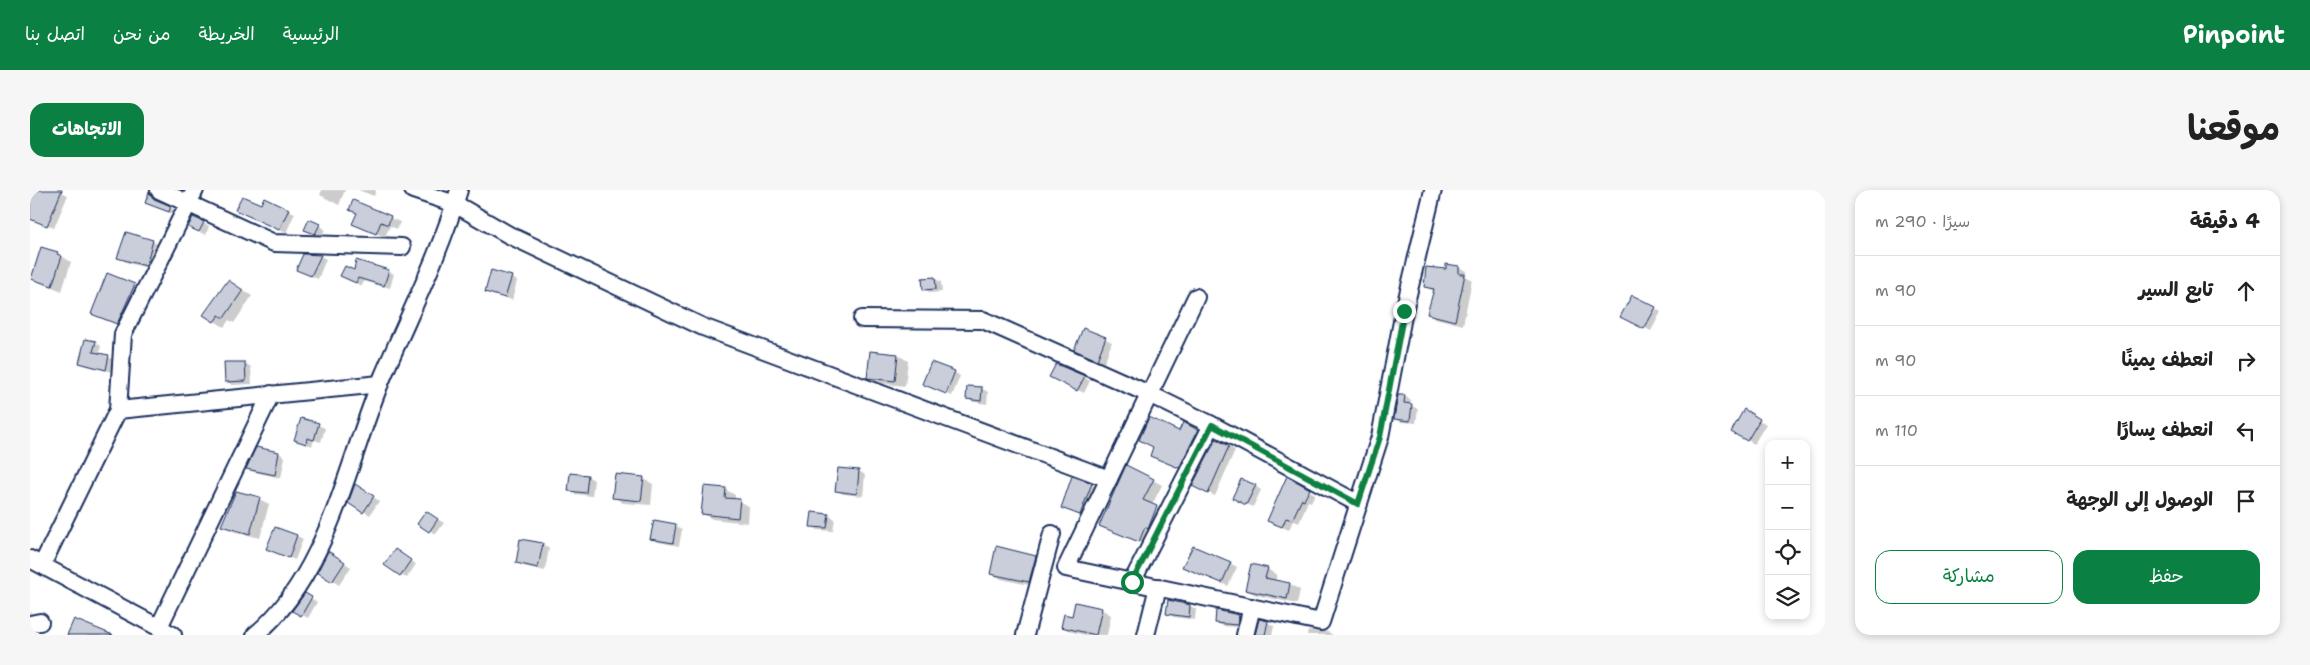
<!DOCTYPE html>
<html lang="ar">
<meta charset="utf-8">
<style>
body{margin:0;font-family:"Shantell Sans","Playpen Sans Arabic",sans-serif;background:#f6f6f6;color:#222;direction:rtl}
.controls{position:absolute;right:15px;bottom:15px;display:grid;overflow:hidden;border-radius:10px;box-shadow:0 2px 8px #0003}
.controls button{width:45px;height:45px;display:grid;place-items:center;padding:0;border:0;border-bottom:1px solid #e0e0e0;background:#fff;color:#222;font:25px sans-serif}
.stop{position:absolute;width:15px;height:15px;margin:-11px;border:4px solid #0b8043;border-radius:50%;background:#fff}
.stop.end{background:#0b8043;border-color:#fff;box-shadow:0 1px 5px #0008}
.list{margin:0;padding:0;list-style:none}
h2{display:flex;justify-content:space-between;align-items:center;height:65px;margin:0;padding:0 20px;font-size:21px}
h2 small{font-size:16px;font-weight:400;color:#767676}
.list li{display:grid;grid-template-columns:32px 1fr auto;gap:15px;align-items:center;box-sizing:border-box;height:70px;padding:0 20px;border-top:1px solid #e0e0e0}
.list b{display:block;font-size:19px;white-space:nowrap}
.list em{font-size:16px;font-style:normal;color:#767676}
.actions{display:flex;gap:10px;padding:15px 20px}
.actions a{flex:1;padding:11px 0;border:1px solid #0b8043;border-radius:15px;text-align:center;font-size:18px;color:#0b8043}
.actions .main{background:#0b8043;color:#fff}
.icon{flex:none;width:28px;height:28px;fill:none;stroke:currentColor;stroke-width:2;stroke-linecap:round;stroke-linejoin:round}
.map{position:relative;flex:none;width:1795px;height:445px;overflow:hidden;direction:ltr;border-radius:15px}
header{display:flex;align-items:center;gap:30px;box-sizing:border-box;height:70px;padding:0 25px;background:#0b8043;color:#fff}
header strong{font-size:24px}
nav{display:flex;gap:28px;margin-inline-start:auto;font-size:18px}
.intro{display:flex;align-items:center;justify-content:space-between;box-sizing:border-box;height:120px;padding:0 30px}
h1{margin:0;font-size:35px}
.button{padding:12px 22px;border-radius:15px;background:#0b8043;color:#fff;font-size:18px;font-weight:700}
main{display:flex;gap:30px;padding:0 30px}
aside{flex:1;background:#fff;border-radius:15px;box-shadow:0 2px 8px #0003}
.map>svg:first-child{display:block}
.shadow{fill:#0003}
.building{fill:#caceda;stroke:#1b2f5e}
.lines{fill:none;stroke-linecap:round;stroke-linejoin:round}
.minor-casing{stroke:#1b2f5e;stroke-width:20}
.minor{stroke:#fff;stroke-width:16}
.route{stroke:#0b8043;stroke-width:6}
</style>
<header>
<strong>Pinpoint</strong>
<nav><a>الرئيسية</a><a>الخريطة</a><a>من نحن</a><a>اتصل بنا</a></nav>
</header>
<div class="intro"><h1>موقعنا</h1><a class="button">الاتجاهات</a></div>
<main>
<aside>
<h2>4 دقيقة<small>سيرًا · 290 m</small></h2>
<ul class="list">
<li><svg class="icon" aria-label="ahead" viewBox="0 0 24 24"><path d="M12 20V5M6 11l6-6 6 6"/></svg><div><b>تابع السير</b></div><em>90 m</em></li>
<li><svg class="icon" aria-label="right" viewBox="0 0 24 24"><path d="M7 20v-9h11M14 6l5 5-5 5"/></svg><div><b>انعطف يمينًا</b></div><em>90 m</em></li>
<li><svg class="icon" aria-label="left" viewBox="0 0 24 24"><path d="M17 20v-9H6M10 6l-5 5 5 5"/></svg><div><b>انعطف يسارًا</b></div><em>110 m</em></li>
<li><svg class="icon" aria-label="arrive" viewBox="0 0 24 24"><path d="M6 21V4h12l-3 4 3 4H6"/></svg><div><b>الوصول إلى الوجهة</b></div></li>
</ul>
<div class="actions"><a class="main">حفظ</a><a>مشاركة</a></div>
</aside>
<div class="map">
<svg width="1795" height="445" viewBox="0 0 1795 445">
<rect width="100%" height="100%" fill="#fff"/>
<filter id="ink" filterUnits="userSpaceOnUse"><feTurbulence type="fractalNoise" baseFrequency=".02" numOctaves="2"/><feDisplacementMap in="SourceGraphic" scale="10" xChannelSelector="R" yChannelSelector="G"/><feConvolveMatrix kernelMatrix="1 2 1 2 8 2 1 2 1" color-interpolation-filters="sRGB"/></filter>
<g filter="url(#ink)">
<path class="shadow" d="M2,0h25l11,5 -14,33 -24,-10v-23z
M292,0h23l-6,15 -19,-10z
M328,0h18l-2,6z
M120,4l10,9 17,8 -2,4 -22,-9z
M323,12l47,20 -3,7 -7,-3 -5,11 -23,-9 -4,-15 -8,-4z
M232,16l26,4 7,3 -9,20 -43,-20z
M173,33l6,3 -3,9 -11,-5z
M289,35l6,4 -3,8 -17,-7z
M122,51l10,6 -7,23 -27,-7 -10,-6z
M27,63l14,9 -9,29 -30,-12z
M290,66l6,3 -8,20 -14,-6z
M1417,76l12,1 8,4 -1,5 6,4 -9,45 -28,-7 -7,-5 6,-22 -9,-4 22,-16z
M358,81l6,3 -4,14 -26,-7 -2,5 -15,-7 8,-7z
M78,85l36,16 -17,38 -35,-15z
M481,87l6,4 -5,19 -26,-8z
M904,88l7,4 1,10 -11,1 -7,-4z
M208,97l14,9 -18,27 -5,-3 -5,7 -19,-12z
M1625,118l6,4 -10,19 -29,-15z
M1053,139l29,13 -8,21 -22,-10z
M65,152l6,4 -2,8 16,6 -3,12 -25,-6 -6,-3z
M841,162l27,3 10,6 -3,25 -27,-3 -9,-6z
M215,173l6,4 1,17 -20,1 -6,-4z
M924,182l6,4 -8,20 -29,-12z
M1054,187l6,4 -6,12 -28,-14z
M951,198l7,4 -1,12 -13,-2 -7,-3z
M1374,206l7,4 -1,5 8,4 -2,14 -15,-1 -6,-4z
M1715,221l21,13 -12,20 -22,-13z
M272,229l23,9 -4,14 -7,-2 -2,6 -16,-6z
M1154,234l22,11 -19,37 -28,-12 -4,-13 25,-15z
M1187,250l18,10 -20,46 -15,-7z
M249,263l6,4 -4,21 -27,-6 -6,-3z
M809,279l20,2 6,4 -2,21 -20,-2 -6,-3z
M557,286l7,4 -2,16 -17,-2 -6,-4z
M1257,288l28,16 -4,8 -3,-1 -9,22 -6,-3 -4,10 -14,-6z
M614,289l9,5 -2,21 -28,-2 -9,-6z
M1123,290l9,5 -10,20 13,7 -17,34 -47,-21z
M1061,294l10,6 -11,30 -28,-12z
M1225,296l6,4 -8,17 -13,-6z
M332,299l17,12 -9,14 -20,-12z
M696,300l9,5v5l14,6 -1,17 -36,-4 -10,-6z
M229,309l10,5 -9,34 -28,-7 -10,-6z
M798,325l7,4 -2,12 -15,-1 -6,-4z
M402,326l12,7 -8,11 -17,-10z
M625,332l21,4 6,3 -3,17 -21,-4 -7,-4z
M267,346l6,3 -8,21 -27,-11z
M512,354l7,4 -4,23 -22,-5 -6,-4z
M299,363l22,14 -12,18 -20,-13z
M371,364l15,10 -9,14 -7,-3z
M1005,367l10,6 -7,24 -37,-8 -10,-6z
M1200,373l7,4 -9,19 -45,-19z
M1237,379l10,6 -2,6 15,3 10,6 -3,14 -41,-9 -10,-5z
M275,405l12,7 -9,16 -14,-7z
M1160,416l6,3 -1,11 -21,-3 -6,-3z
M1071,419l10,6 -4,20h-22l-13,-3 -10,-5 11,-9z
M1209,426l6,4 -1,8 -21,-2 -7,-4z
M1237,432l7,4 -2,9h-16z
M1278,441l20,1 5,3h-26z"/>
<path class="building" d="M0,0h32l-15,36 -17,-7z
M119,2l5,7 17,7 -2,6 -24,-9z
M212,6l19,8 3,-7 25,12 -10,21 -44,-20z
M323,10l38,16 -3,9 -7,-3 -5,12 -24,-10 5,-11 -8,-3z
M163,27l11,5 -5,10 -11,-5z
M279,29l11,5 -5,10 -11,-4z
M96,42l27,8 -7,26 -29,-8z
M11,57l17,5 -1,2 5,2 -10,30 -21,-7z
M273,64l18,1 -10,21 -15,-6z
M326,70l33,10 -5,16 -26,-8 -2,5 -16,-7 5,-10 9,4z
M1416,74l13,2v8h6l-10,47 -28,-7 7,-25 -10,-2 2,-20 20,2z
M461,80l21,6 -7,22 -20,-6z
M77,83l28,11 -18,40 -26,-10z
M905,87l1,12 -13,1 -1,-12z
M198,90l15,10 -19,28 -5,-3 -5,7 -11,-7z
M1602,105l24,12 -12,22 -24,-12z
M1053,138l23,9 -9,23 -23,-10z
M55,149l11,2 -3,11 16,3 -3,15 -27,-7z
M840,161l28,3 -3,27 -28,-3z
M194,172h21l1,19 -21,1z
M901,172l24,9 -9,23 -24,-10z
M1026,174l29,12 -8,15 -28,-14z
M937,196l15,1 -1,14 -15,-2z
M1368,205h7l-1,8 8,1 -2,17 -16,-2z
M1714,219l16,10 -13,22 -16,-9z
M1119,227l30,14 4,-9 15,8 -19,38 -29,-12 3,-9 -14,-7z
M271,228l18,5 -5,17 -7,-2 -1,6 -12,-4z
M1186,249l13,7 -21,48 -16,-8z
M226,257l23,5 -4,23 -29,-6z
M1096,275l28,14 -11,21 14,6 -9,23 -3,-2 -6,15 -40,-16z
M808,278l21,2 -2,24 -22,-3z
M540,283l18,2 -2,18 -18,-2z
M585,284l29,3 -3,24 -29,-3z
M1042,286l20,7 -12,32 -19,-7z
M1257,286l23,13 -6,11 -2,-1 -10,21 -6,-2 -4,9 -15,-6z
M1211,289l15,6 -10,20 -14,-7z
M325,294l19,12 -11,17 -15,-10z
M674,296l22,2 -1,10 15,1 -2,19 -37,-4z
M206,301l24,6 -10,37 -29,-8z
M396,321l12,8 -9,13 -12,-8z
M782,322l17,2 -2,14 -17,-1z
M624,330l22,4 -3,19 -23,-4z
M245,337l22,8 -8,23 -23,-9z
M490,349l23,4 -5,25 -22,-5z
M966,356l40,10 -7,26 -39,-8z
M1163,356l38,16 -9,21 -40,-16z
M365,359l16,11 -11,16 -16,-11z
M298,361l17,11 -13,20 -15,-10z
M1221,374l17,4 -3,10 25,5 -3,16 -42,-9z
M275,403l7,4 -11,19 -9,-5z
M1138,410l22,5 -1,12 -23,-3z
M1045,412l27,6 -6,27 -35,-8 3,-13 8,2z
M1186,420l23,5 -2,10 -22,-2z
M44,429l39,16h-46z
M1229,429l9,2 -3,14h-10z"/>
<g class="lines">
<defs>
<path id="minor" d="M129,0l115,53 128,4
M383,0l42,14 54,31 194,92 406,152
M1166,107l-130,271 255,54 59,-185 24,-126 29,-121
M832,129l121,1 166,74 63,31 147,79
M88,220l262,-26
M0,369l143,76
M12,375l76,-155 5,-76 72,-144
M1102,392l80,-157
M0,434l10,-2
M129,437l112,-233
M225,445c73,-59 93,-176 128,-259 26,-61 57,-122 76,-186
M995,445l27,-101
M1116,445l12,-48
M1215,445l7,-28"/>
</defs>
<use href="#minor" class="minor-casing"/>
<use href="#minor" class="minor"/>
</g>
</g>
<g class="lines" filter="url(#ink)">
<path class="route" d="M1102,392l80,-157 146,79 22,-67 24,-126"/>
</g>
</svg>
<div class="controls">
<button>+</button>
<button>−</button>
<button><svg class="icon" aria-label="locate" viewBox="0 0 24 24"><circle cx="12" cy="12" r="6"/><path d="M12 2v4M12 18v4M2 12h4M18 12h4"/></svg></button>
<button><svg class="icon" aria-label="layers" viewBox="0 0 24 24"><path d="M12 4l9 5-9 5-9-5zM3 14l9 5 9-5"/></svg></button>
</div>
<div class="stop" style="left:1102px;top:392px"></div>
<div class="stop end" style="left:1374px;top:121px"></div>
</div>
</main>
